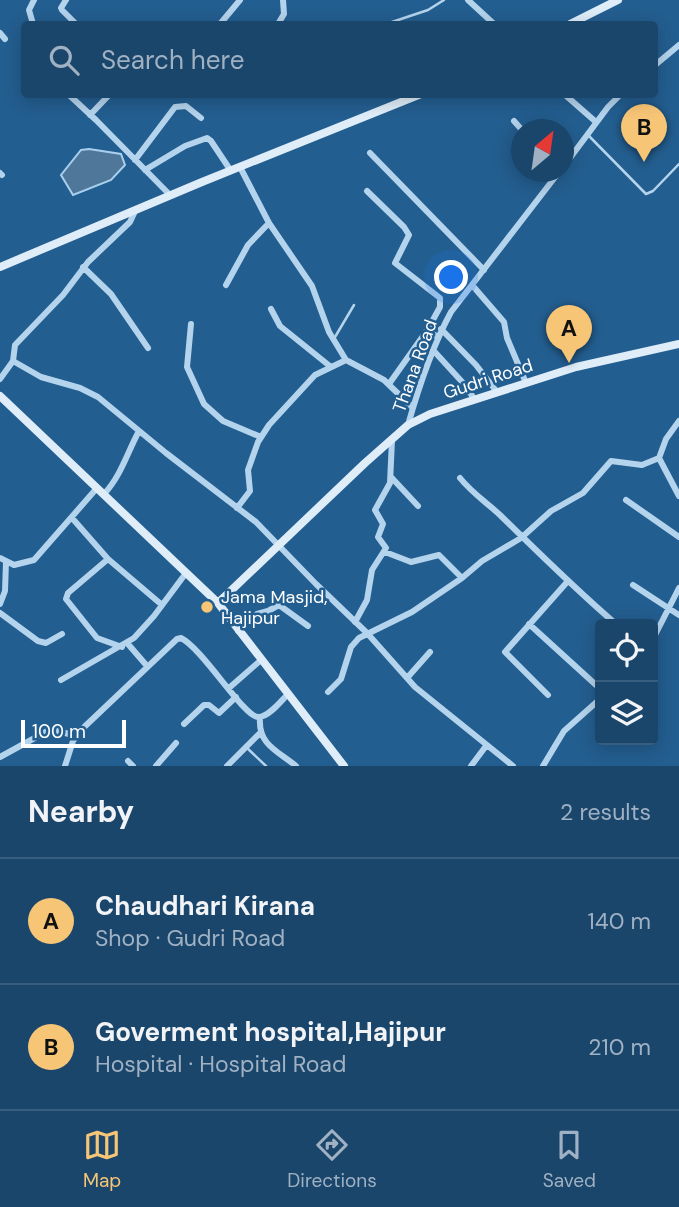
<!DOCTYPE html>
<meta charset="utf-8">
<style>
body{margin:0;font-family:"DM Sans",sans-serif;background:#275074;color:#f1f3f6}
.controls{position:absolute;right:21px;bottom:21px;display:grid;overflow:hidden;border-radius:7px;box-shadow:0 4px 18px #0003}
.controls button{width:63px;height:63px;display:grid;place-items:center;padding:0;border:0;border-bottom:2px solid #385e7f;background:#1a466c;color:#f1f3f6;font:35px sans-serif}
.compass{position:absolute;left:511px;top:119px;width:63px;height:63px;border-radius:50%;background:#1a466c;box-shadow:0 4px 18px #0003;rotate:29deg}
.scale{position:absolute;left:21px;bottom:18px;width:105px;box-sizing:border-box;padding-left:7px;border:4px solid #fff;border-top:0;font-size:19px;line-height:24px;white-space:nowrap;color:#fff;-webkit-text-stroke:5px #235e90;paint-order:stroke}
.you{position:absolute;left:452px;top:278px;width:24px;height:24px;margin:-18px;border:5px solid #fff;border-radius:50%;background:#1a73e8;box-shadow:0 0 0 10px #1a73e833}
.badge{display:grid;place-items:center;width:46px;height:46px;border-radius:50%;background:#f7c576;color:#111;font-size:23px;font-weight:700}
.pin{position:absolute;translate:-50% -58px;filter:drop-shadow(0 2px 4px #0008)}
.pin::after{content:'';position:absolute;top:37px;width:24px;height:21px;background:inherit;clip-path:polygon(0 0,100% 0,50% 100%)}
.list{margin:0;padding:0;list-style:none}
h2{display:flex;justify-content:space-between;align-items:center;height:91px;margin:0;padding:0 28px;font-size:30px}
h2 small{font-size:23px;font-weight:400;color:#9fb1c2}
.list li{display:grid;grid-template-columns:46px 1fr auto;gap:21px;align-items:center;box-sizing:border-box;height:126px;padding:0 28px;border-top:2px solid #385e7f}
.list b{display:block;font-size:26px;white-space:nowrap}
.list p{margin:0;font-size:23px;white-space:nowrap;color:#9fb1c2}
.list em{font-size:23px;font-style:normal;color:#9fb1c2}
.icon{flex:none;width:38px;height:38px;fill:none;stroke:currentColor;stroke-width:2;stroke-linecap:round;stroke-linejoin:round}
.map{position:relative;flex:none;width:679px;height:766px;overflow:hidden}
.search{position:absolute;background:#1a466c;box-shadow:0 4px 18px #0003;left:21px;right:21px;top:21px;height:77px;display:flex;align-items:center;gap:18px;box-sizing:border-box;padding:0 24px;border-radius:7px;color:#9fb1c2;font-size:26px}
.sheet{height:343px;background:#1a466c}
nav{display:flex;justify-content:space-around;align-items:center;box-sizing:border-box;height:98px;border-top:2px solid #385e7f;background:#1a466c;font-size:19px;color:#9fb1c2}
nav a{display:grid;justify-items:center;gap:4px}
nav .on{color:#f7c576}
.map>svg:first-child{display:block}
.water{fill:#4e7799;stroke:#a8cfed;stroke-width:2}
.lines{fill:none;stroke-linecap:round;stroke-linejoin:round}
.lane{stroke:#b4d3ec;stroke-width:2.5}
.street{stroke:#b4d3ec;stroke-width:6}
.secondary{stroke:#dfedf9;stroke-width:8}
.poi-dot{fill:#f7c576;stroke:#235e90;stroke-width:2.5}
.labels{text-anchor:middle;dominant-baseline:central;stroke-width:5;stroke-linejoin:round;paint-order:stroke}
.street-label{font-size:18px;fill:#fff;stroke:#235e90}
.poi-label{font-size:18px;fill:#fff;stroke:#235e90;text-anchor:start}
</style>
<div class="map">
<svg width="679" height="766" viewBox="0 0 679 766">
<rect width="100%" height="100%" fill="#235e90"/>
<path class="water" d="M89,149l32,5 4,11 -14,15 -38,15 -12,-20 20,-25z"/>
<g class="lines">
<path class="lane" d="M386,24l42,-14 16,-10
M589,136l57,58 7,-3 26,-27
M335,337l19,-32
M246,747l20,19"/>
<path class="street" d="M66,0l-5,8 1,2 14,14
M468,0l26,24
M33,24l-4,-14 5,-10
M220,24l20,-24
M278,24l6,-10 -1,-14
M0,33l5,6
M654,66l25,-21
M68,94l28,26 74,75
M564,94l32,28
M90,115l20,-21
M514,121l8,9
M370,153l114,117
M135,160l40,-53 11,-1 15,12
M564,166l44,-59 13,-13
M240,167l29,56 43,63 17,46 17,28 38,20 29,28
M145,170l40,-24 22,-8 4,3 20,30
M0,173l2,2
M367,191l37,36 5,8 -14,28 45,35v9l-12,22 10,9
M83,267l28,27 37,54
M226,285l22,-40 21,-22
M472,285l32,37 3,16 19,45
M271,309l9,17 51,41
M191,324l-4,43 17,37 19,17 38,16
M441,329l35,36 21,27
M433,350l31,34 11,16
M13,361l28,16 39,11 18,9 68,56 90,69 60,62 51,49 48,54 98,79
M0,379l13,-18 2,-16 48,-50 25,-33 42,-40 6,-13
M389,384l39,-55
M679,421l-13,18 -7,19 20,38
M408,425c11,-39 24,-78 43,-113l108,-140
M391,477l27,29
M460,478c12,15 26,24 40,37 38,37 75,74 116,109
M104,494c17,-18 23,-41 35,-63
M626,500l53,37
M237,508l13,-17 -2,-21 10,-28 11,-17 46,-50 31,-15
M72,518l36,41 54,46
M385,552l26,10 28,-7 23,23
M0,558l14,7 20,-5 63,-72
M108,559l-40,34 -2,6 31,39 25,9
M633,585l46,30
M0,604l5,-13 1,-29
M0,613l38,28 8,2 16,-9
M355,622l12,-22 5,-30 14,-22 -8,-11 5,-13 -8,-14 15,-27 2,-43
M529,624l67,61
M238,631l19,-17 11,-3 11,-6 29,21
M653,639l26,-51
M128,644l19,22
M407,678l23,-26
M61,680l73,-42 20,-22 32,-43
M229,688l32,-28
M328,692l13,-13 10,-32 8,-9 53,-26 50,-34 20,-17 39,-23 30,-27 32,-18 28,-32 31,4 17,-7
M548,695l-43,-43 63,-71
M260,718c-2,27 18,33 36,48
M184,724l20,-19h5l10,8 17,-16
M0,757l51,-28 25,7
M128,761l5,5
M65,766l8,-25 7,-10 97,-92 4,-1c22,11 63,79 77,79 10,1 23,-16 30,-23
M156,766l20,-23
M227,766l33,-33
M471,766l15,-20
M543,766l21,-35 36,-32"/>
<path class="secondary" d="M570,24l48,-24
M0,267l202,-85 219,-88
M0,396l218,207 126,163
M218,603l147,-140 43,-38 22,-11 146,-47 103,-23"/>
</g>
<circle class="poi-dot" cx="207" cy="607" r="7"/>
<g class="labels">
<g class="street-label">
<text transform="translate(415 366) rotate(-70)">Thana Road</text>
<text transform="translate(488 379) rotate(-18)">Gudri Road</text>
</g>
<g class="poi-label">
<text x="221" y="597">Jama Masjid,<tspan x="221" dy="21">Hajipur</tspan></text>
</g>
</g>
</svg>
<div class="controls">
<button><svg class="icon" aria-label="locate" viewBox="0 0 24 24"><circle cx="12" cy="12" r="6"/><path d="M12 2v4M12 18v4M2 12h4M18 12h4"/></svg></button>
<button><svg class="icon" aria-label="layers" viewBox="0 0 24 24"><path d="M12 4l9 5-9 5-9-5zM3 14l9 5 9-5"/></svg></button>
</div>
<svg class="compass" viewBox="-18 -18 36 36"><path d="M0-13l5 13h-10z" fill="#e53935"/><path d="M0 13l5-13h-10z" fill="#9fb1c2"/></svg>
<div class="scale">100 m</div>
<div class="you"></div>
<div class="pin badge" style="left:569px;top:363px">A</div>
<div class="pin badge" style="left:644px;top:162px">B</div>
<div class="search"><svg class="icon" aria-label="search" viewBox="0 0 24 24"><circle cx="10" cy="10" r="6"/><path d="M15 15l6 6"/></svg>Search here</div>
</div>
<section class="sheet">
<h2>Nearby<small>2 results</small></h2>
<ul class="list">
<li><span class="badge">A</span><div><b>Chaudhari Kirana</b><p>Shop · Gudri Road</p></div><em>140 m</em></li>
<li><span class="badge">B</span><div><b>Goverment hospital,Hajipur</b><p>Hospital · Hospital Road</p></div><em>210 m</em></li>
</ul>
</section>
<nav>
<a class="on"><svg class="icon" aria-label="map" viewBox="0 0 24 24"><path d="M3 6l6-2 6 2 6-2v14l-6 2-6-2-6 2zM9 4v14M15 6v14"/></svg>Map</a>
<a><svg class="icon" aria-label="directions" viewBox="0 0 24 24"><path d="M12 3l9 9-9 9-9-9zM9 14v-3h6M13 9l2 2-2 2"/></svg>Directions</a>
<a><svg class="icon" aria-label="saved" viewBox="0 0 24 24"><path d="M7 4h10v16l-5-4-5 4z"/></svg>Saved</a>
</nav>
